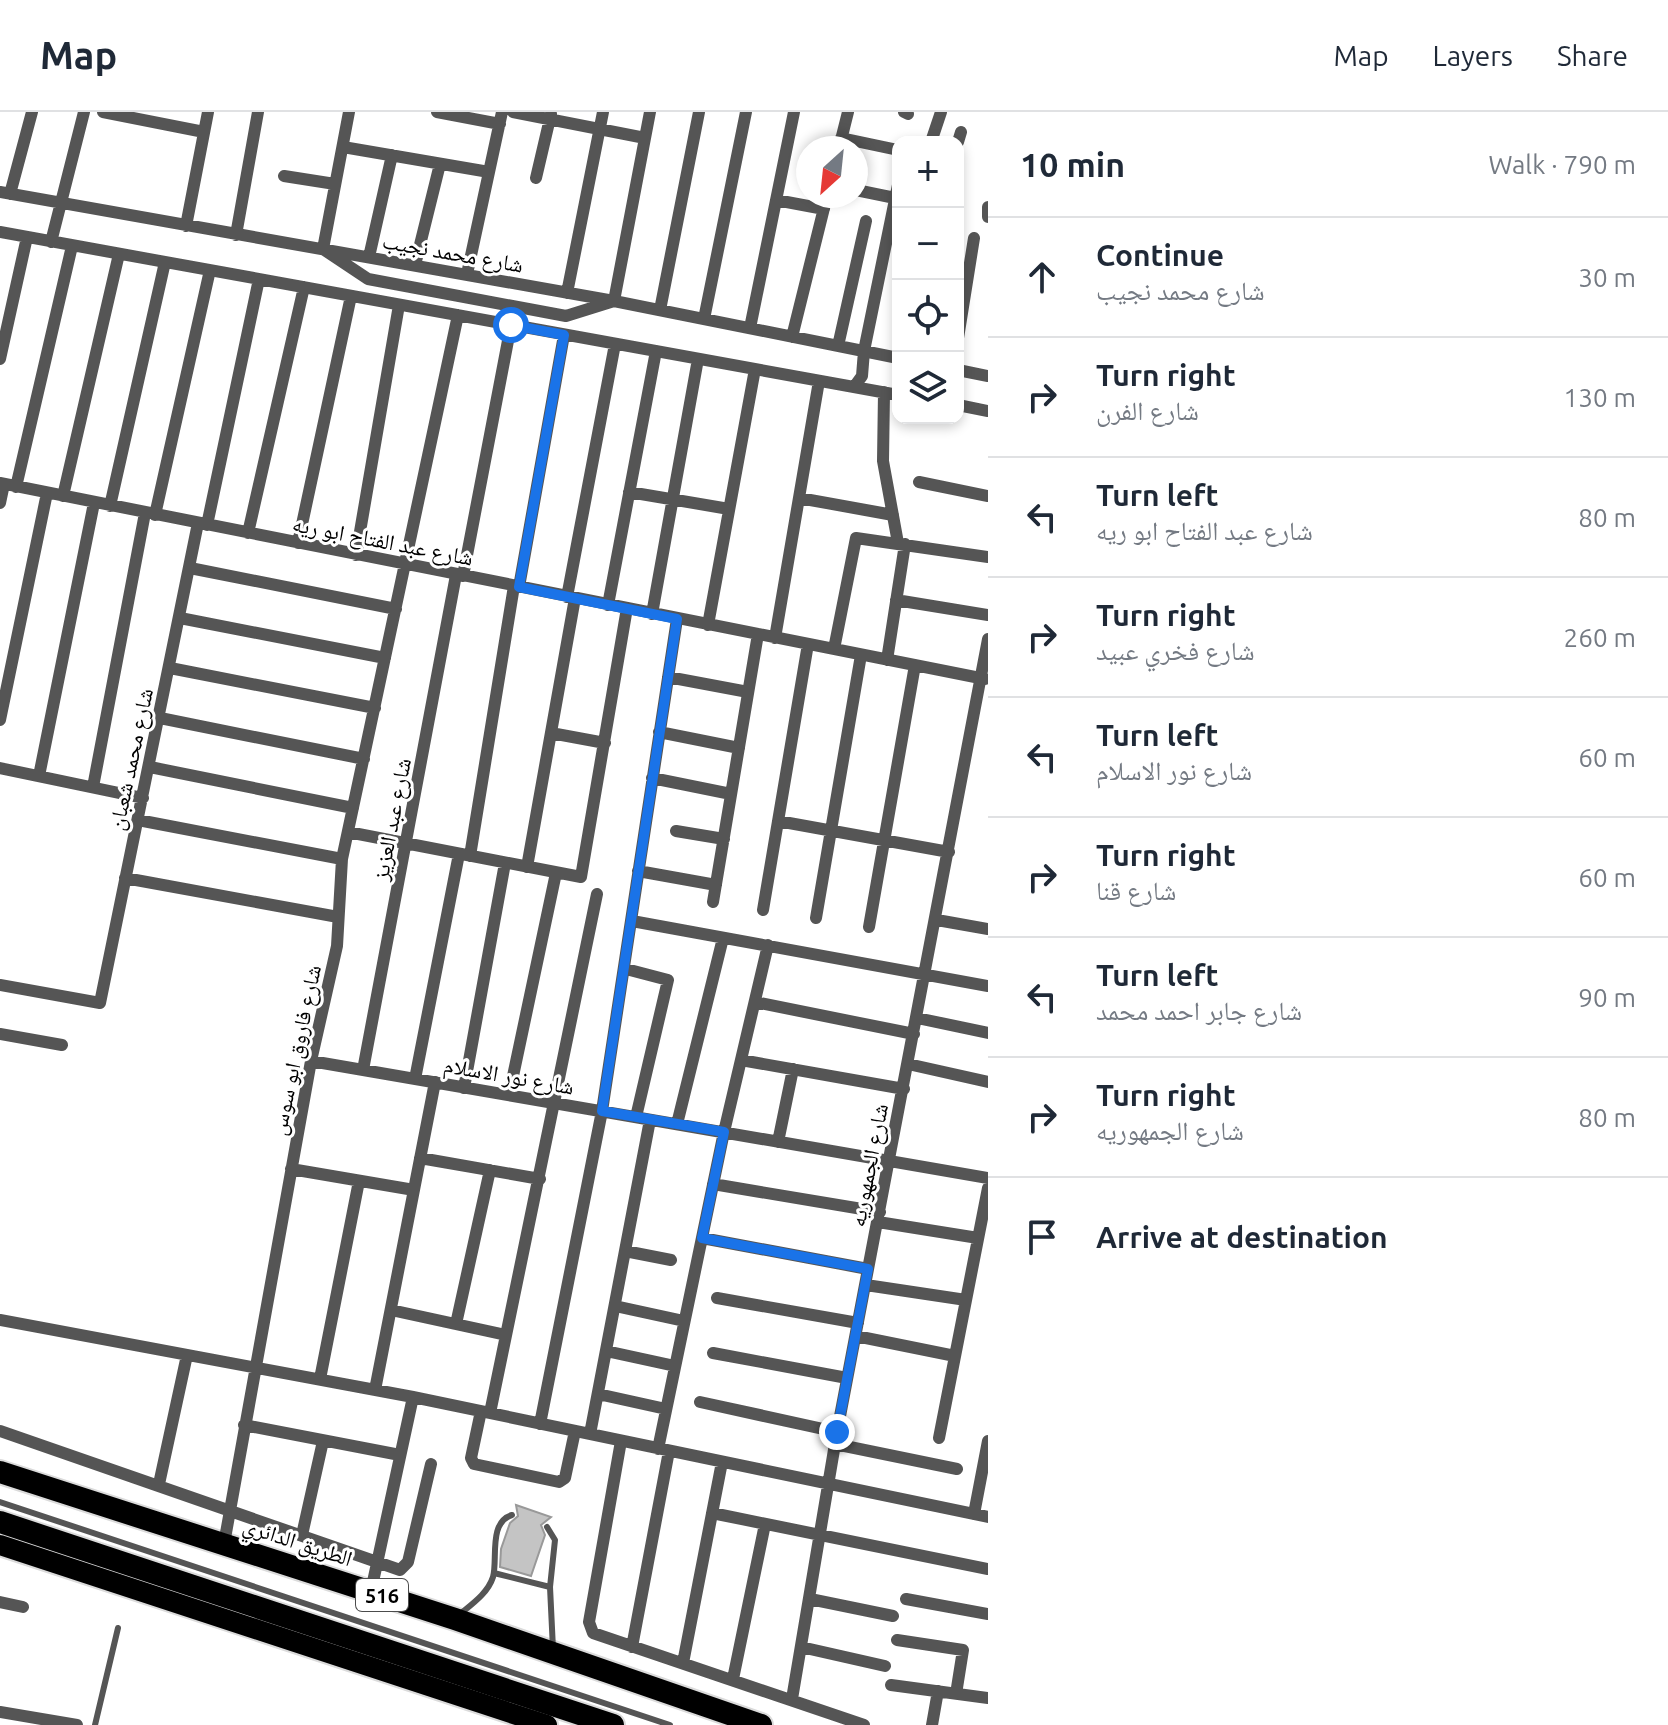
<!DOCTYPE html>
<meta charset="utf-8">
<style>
body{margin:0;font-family:Ubuntu,"Noto Naskh Arabic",sans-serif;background:#f2f2f3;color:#1f2937}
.controls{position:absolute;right:24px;top:24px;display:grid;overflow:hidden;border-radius:16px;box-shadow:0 4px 12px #0003}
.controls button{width:72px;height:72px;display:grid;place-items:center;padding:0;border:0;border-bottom:2px solid #e0e1e3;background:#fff;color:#1f2937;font:40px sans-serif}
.compass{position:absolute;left:796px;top:24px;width:72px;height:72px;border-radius:50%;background:#fff;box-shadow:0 4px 12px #0003;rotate:207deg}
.stop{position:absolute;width:24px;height:24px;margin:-18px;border:6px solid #1a73e8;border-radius:50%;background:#fff}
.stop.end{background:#1a73e8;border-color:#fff;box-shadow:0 2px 8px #0008}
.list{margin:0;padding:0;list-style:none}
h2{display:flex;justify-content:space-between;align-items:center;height:104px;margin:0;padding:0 32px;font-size:34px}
h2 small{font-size:26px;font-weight:400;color:#747a83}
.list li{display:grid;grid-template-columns:52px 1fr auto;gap:24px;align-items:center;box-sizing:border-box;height:120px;padding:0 32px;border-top:2px solid #e0e1e3}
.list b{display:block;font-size:30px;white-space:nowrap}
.list p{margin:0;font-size:26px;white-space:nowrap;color:#747a83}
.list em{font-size:26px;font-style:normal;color:#747a83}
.icon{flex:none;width:44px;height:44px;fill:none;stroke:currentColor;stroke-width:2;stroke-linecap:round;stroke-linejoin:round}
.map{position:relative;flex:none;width:988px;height:1613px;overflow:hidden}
header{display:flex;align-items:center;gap:48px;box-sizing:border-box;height:112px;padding:0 40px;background:#fff;border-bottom:2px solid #e0e1e3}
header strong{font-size:38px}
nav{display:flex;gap:44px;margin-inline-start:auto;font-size:28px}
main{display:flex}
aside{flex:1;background:#fff}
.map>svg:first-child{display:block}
.building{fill:#c4c4c4;stroke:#999;stroke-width:2}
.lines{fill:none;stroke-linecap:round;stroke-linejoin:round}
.trunk-casing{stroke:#dbdbdb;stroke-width:24}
.motorway-casing{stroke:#dbdbdb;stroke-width:26}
.service{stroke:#555;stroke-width:6}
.minor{stroke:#555;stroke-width:12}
.trunk{stroke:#000;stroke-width:20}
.motorway{stroke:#000;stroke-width:22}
.route{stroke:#1a73e8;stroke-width:10}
.labels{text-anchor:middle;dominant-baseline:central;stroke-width:6;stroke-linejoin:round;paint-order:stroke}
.shield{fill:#fff;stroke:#4c4c4c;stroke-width:2}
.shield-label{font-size:20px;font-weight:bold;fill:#000}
.street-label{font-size:22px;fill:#000;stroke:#fff}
</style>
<header>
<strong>Map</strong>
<nav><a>Map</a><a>Layers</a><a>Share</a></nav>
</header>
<main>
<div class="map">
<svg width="988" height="1613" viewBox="0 0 988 1613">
<rect width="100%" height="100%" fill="#fff"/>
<path class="building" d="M516,1393l35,12 -10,8 4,10 -14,41 -31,-9 1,-18 9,-26 8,-7z"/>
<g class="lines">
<defs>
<path id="trunk" d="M0,1433l547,180"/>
<path id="motorway" d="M0,1360l455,147 306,106
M0,1410l613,203"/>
</defs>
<use href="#trunk" class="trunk-casing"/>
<use href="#motorway" class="motorway-casing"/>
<path class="service" d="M0,1390l670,223
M547,1415l8,13 -5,47 3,62
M494,1461l56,14
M460,1502c12,-10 28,-21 33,-37 5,-17 -5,-55 19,-62
M95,1613l23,-97"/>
<path class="minor" d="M103,0l101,20
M349,0l-26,137 45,30 198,37 48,-15 36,-189
M437,0l63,12
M513,0l132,26
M904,0l4,2
M841,26l57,12
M931,30l10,-30
M958,30l3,-10
M343,35l146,25
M839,36l9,-36
M284,64l51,8
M536,66l15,-64
M856,78l39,8
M0,80l614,109 284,57
M10,82l22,-82
M776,88l48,9
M988,95v10
M186,114l22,-114
M0,120l898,163
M236,123l22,-123
M51,130l33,-130
M369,145l23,-102
M415,153l25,-101
M467,162l35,-162
M567,181l36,-181
M660,198l39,-198
M704,207l42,-207
M750,216l44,-216
M792,225l35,-141
M958,226l16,-100
M838,234l28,-125
M0,247l27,-122
M958,258l30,6
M854,275l8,-11 2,-25 34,-166
M884,280l-1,69 15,82
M958,293l30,6
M919,370l69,14
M0,371l985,196
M16,375l56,-241
M629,380l100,17
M63,384l56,-242
M799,386l94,17
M0,391l4,-19
M110,394l55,-244
M155,403l55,-245
M207,413l52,-246
M248,421l56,-246
M298,431l53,-247
M356,443l43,-250
M190,456l206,41
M463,464l48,-251
M519,475l45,-252
M567,485l48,-253
M896,488l92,15
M608,493l48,-254
M652,502l46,-255
M180,506l205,40
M708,513l47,-256
M775,526l44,-257
M834,537l22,-111 132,19
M887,548l18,-116
M170,556l205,40
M668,565l80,15
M160,606l204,41
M0,608l47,-227
M659,620l80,16
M551,621l54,10
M150,655l203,41
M0,656l143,30
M39,664l55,-273
M652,666l79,16
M93,675l52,-274
M138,708l204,39
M778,709l171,31
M676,719l48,8
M348,720l233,45 46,-269
M470,744l44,-270
M527,755l48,-269
M638,759l78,14
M125,766l213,39
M713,790l45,-268
M763,798l45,-266
M816,806l45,-263
M937,808l51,9
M632,809l356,65
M869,815l46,-262
M626,857l42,11 -32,137
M0,873l100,18 98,-480
M755,890l159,32
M917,906l71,15
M0,922l62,11
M741,948l163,29
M311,949l677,117
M908,952l80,18
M363,958l93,-495
M415,967l44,-225
M464,976l41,-225
M509,983l47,-222
M677,1012l46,-186
M778,1030l15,-73
M420,1046l120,21
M291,1057l123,21
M713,1072l167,28
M878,1110l100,16
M702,1126l166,31
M625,1139l46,9
M866,1173l100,15
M717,1186l141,25
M615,1194l69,15
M391,1198l115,25
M0,1208l413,77 575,120
M456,1212l34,-154
M856,1224l99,20
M606,1239l69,15
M713,1241l134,25
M320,1267l39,-198
M375,1278l60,-308
M598,1282l68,15
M700,1290l137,30
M481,1299l-10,47 3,6 85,18 6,-4 10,-47
M490,1301l107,-519
M540,1312l62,-313 75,-492
M244,1313l156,30
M0,1319l400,139 8,-8 23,-98
M590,1322l60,-314
M939,1326l49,-250
M621,1329l-32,181 4,11 271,92
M835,1332l122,25
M658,1337l66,-317 44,-187
M159,1372l28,-129
M712,1401l276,56
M974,1402l14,-73
M302,1423l21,-94
M224,1432l87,-483 26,-115 5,-87 116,-544
M371,1479l42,-194
M810,1487l83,17
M906,1487l82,15
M0,1490l23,5
M897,1528l66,10 -7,44
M632,1535l37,-196
M801,1535l84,19
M683,1551l39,-201
M733,1567l32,-155
M891,1573l97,13
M792,1587l45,-267 151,-793
M0,1600l77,13
M932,1613l6,-34"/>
<use href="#trunk" class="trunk"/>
<use href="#motorway" class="motorway"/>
</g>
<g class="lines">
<path class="route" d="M511,213l53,10 -45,252 158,32 -75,492 122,21 -22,106 166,31 -31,163"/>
</g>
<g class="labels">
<rect class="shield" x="356" y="1467" width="52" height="32" rx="6"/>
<g class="shield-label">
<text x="382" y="1483">516</text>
</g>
<g class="street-label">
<text transform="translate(453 140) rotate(10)">شارع محمد نجيب</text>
<text transform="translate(383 428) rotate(11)">شارع عبد الفتاح ابو ريه</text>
<text transform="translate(130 647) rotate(-78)">شارع محمد شعبان</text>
<text transform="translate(391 707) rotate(-79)">شارع عبد العزيز</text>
<text transform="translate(295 938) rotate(-78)">شارع فاروق ابو سوس</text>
<text transform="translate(509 963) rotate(10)">شارع نور الاسلام</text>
<text transform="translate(868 1053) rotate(-79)">شارع الجمهوريه</text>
<text transform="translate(298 1429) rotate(18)">الطريق الدائري</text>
</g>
</g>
</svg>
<div class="controls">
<button>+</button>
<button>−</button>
<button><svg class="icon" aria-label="locate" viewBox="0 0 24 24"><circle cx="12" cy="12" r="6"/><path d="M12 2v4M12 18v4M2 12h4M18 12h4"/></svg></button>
<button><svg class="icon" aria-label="layers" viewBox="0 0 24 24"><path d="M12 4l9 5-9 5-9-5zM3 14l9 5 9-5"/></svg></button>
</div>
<svg class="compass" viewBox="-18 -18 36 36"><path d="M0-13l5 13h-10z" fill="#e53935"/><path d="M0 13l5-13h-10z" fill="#747a83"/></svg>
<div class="stop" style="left:511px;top:213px"></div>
<div class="stop end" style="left:837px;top:1320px"></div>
</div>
<aside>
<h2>10 min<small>Walk · 790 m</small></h2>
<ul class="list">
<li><svg class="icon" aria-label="ahead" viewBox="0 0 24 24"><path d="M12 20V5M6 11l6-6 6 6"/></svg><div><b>Continue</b><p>شارع محمد نجيب</p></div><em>30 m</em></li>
<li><svg class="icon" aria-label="right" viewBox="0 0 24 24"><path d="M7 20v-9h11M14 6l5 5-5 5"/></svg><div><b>Turn right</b><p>شارع الفرن</p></div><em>130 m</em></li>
<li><svg class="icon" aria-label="left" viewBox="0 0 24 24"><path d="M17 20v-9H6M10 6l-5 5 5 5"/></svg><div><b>Turn left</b><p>شارع عبد الفتاح ابو ريه</p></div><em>80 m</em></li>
<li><svg class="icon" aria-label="right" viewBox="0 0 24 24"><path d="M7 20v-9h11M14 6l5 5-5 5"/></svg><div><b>Turn right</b><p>شارع فخري عبيد</p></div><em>260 m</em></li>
<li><svg class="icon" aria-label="left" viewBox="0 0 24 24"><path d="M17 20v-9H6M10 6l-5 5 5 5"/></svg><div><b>Turn left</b><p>شارع نور الاسلام</p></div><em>60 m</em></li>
<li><svg class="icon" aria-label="right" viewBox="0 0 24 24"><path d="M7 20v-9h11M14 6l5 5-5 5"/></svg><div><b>Turn right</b><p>شارع قنا</p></div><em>60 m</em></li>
<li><svg class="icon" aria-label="left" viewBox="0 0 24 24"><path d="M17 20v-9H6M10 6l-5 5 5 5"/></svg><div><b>Turn left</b><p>شارع جابر احمد محمد</p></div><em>90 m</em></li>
<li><svg class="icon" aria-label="right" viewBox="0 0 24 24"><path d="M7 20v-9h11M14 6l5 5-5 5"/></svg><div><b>Turn right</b><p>شارع الجمهوريه</p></div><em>80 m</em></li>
<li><svg class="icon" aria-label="arrive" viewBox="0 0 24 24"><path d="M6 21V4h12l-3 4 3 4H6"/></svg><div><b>Arrive at destination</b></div></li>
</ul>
</aside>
</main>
